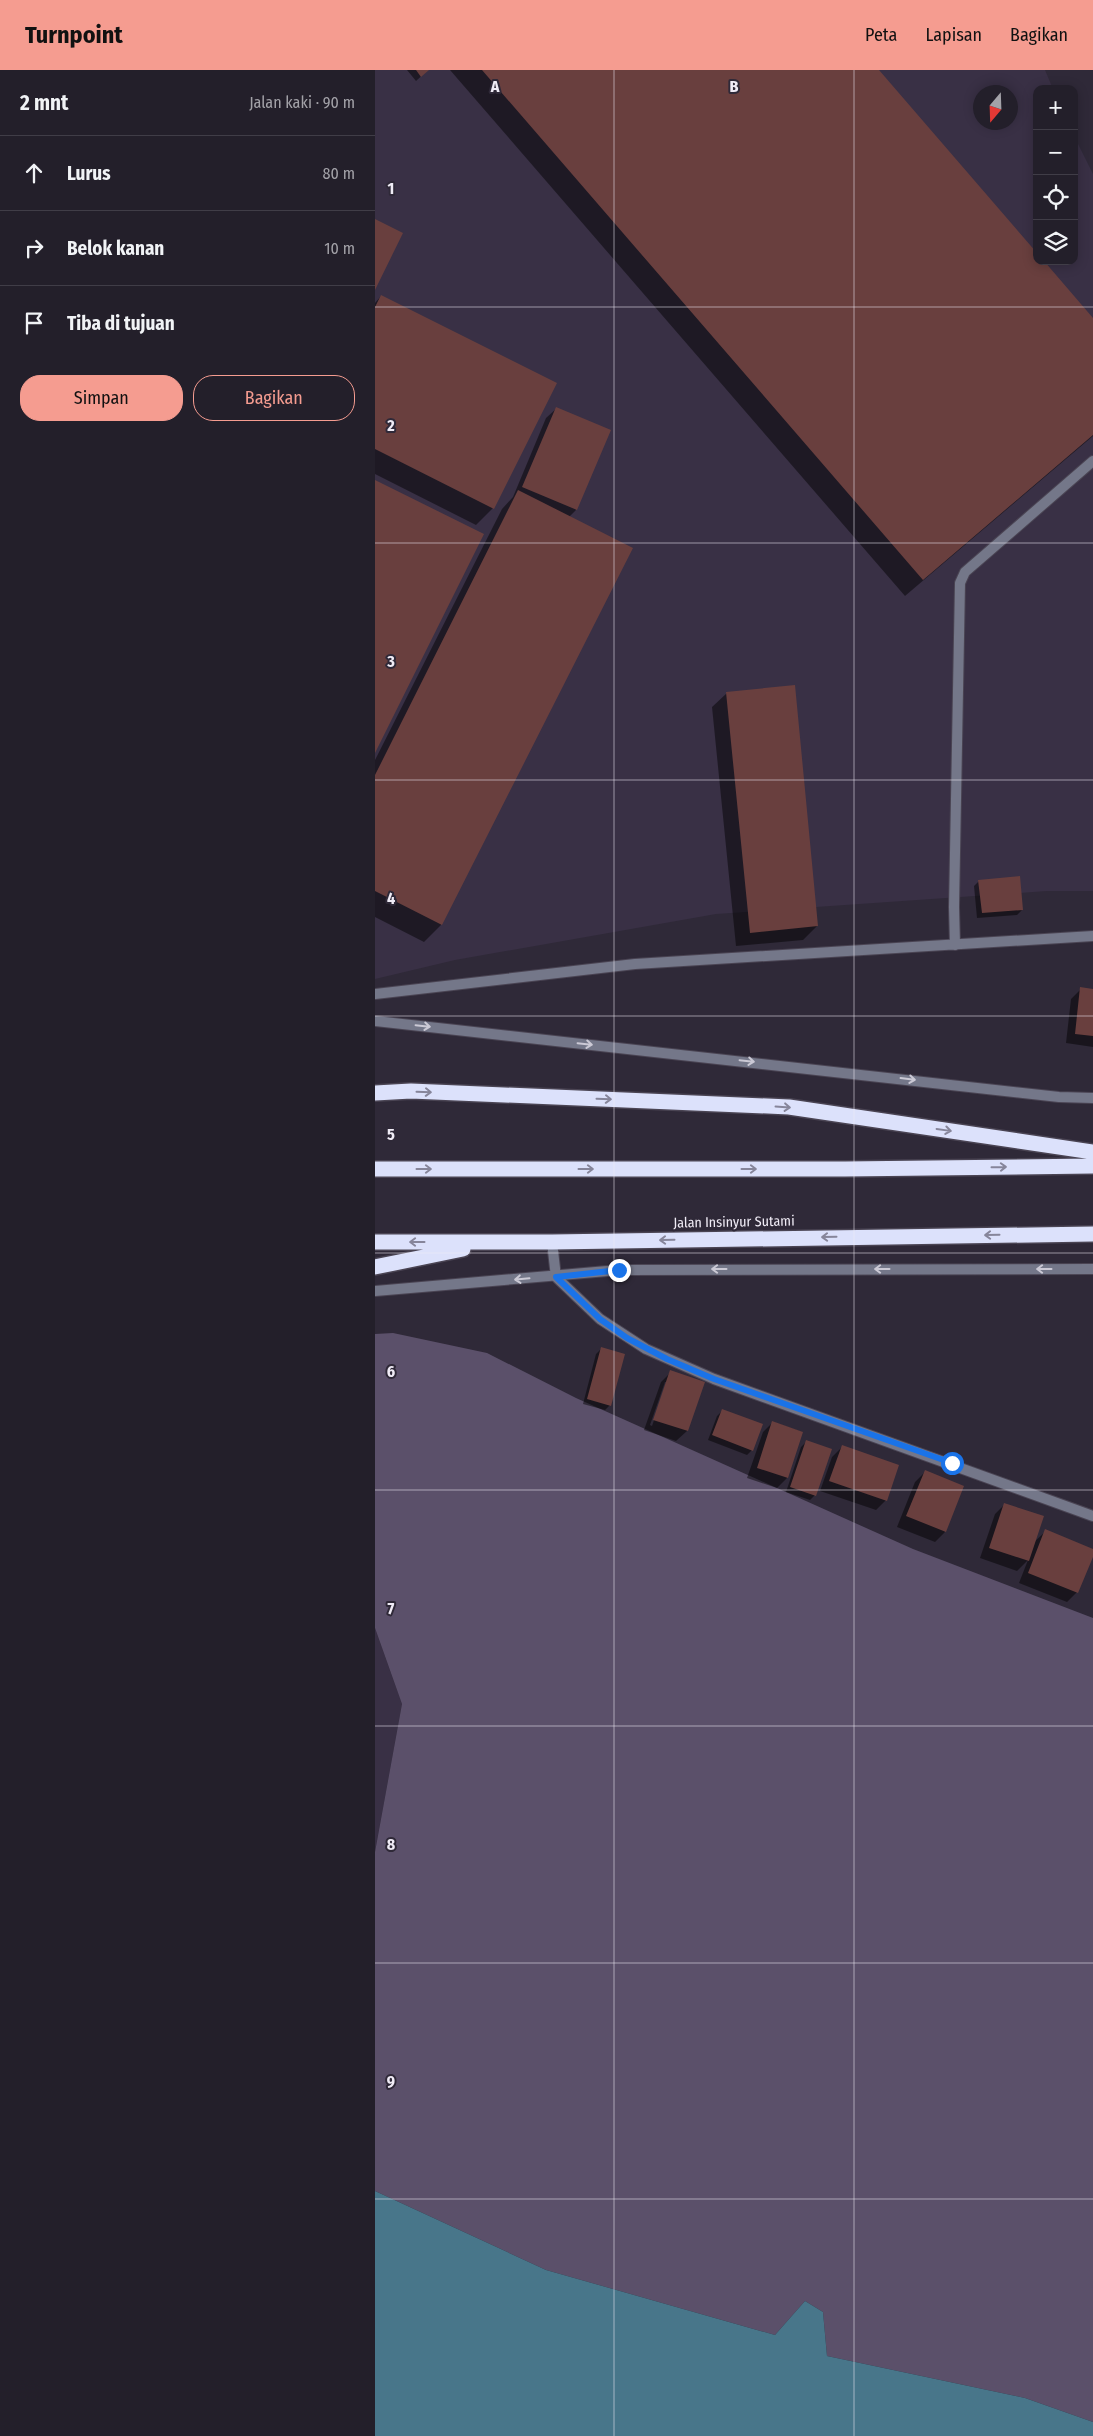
<!DOCTYPE html>
<html lang="id">
<meta charset="utf-8">
<style>
body{margin:0;font-family:"Fira Sans Condensed",sans-serif;background:#2f2c36;color:#f1f3f6}
.controls{position:absolute;right:15px;top:15px;display:grid;overflow:hidden;border-radius:10px;box-shadow:0 2px 12px #0003}
.controls button{width:45px;height:45px;display:grid;place-items:center;padding:0;border:0;border-bottom:1px solid #403d47;background:#231f2a;color:#f1f3f6;font:25px sans-serif}
.compass{position:absolute;left:598px;top:15px;width:45px;height:45px;border-radius:50%;background:#231f2a;box-shadow:0 2px 12px #0003;rotate:199deg}
.stop{position:absolute;width:15px;height:15px;margin:-11px;border:4px solid #1a73e8;border-radius:50%;background:#fff}
.stop.end{background:#1a73e8;border-color:#fff;box-shadow:0 1px 5px #0008}
.list{margin:0;padding:0;list-style:none}
h2{display:flex;justify-content:space-between;align-items:center;height:65px;margin:0;padding:0 20px;font-size:21px}
h2 small{font-size:16px;font-weight:400;color:#a3a2a8}
.list li{display:grid;grid-template-columns:32px 1fr auto;gap:15px;align-items:center;box-sizing:border-box;height:75px;padding:0 20px;border-top:1px solid #403d47}
.list b{display:block;font-size:19px;white-space:nowrap}
.list em{font-size:16px;font-style:normal;color:#a3a2a8}
.actions{display:flex;gap:10px;padding:15px 20px}
.actions a{flex:1;padding:11px 0;border:1px solid #f59c90;border-radius:20px;text-align:center;font-size:18px;color:#f59c90}
.actions .main{background:#f59c90;color:#111}
.icon{flex:none;width:28px;height:28px;fill:none;stroke:currentColor;stroke-width:2;stroke-linecap:round;stroke-linejoin:round}
.map{position:relative;flex:none;width:718px;height:2366px;overflow:hidden}
header{display:flex;align-items:center;gap:30px;box-sizing:border-box;height:70px;padding:0 25px;background:#f59c90;color:#111}
header strong{font-size:24px}
nav{display:flex;gap:28px;margin-inline-start:auto;font-size:18px}
main{display:flex}
aside{flex:1;background:#231f2a}
.map>svg:first-child{display:block}
.built{fill:#393045;fill-rule:evenodd}
.green{fill:#5b506a}
.water{fill:#48768a}
.shadow{fill:#0007;fill-rule:evenodd}
.building{fill:#693f3e}
.lines{fill:none;stroke-linecap:round;stroke-linejoin:round}
.lane-casing{stroke:#4a4453;stroke-width:12}
.street-casing{stroke:#4a4453;stroke-width:12}
.highway-casing{stroke:#4a4453;stroke-width:18}
.lane{stroke:#747789;stroke-width:10}
.street{stroke:#747789;stroke-width:10}
.highway{stroke:#dce1fb;stroke-width:15}
.oneway{stroke:#cbc9d5}
.oneway2{stroke:#86859a}
.route{stroke:#1a73e8;stroke-width:6}
.grid{fill:none;stroke:#f0ecf6;stroke-width:1;stroke-opacity:0.55}
.labels{text-anchor:middle;dominant-baseline:central;stroke-width:4;stroke-linejoin:round;paint-order:stroke}
.street-label{font-size:14px;fill:#f0ecf6;stroke:#2f2938}
.grid-label{font-size:16px;text-anchor:middle;font-weight:bold;fill:#f0ecf6;stroke:#2f2938;stroke-width:4;stroke-linejoin:round;paint-order:stroke}
</style>
<header>
<strong>Turnpoint</strong>
<nav><a>Peta</a><a>Lapisan</a><a>Bagikan</a></nav>
</header>
<main>
<aside>
<h2>2 mnt<small>Jalan kaki · 90 m</small></h2>
<ul class="list">
<li><svg class="icon" aria-label="ahead" viewBox="0 0 24 24"><path d="M12 20V5M6 11l6-6 6 6"/></svg><div><b>Lurus</b></div><em>80 m</em></li>
<li><svg class="icon" aria-label="right" viewBox="0 0 24 24"><path d="M7 20v-9h11M14 6l5 5-5 5"/></svg><div><b>Belok kanan</b></div><em>10 m</em></li>
<li><svg class="icon" aria-label="arrive" viewBox="0 0 24 24"><path d="M6 21V4h12l-3 4 3 4H6"/></svg><div><b>Tiba di tujuan</b></div></li>
</ul>
<div class="actions"><a class="main">Simpan</a><a>Bagikan</a></div>
</aside>
<div class="map">
<svg width="718" height="2366" viewBox="0 0 718 2366">
<rect width="100%" height="100%" fill="#2f2938"/>
<path class="built" d="M0,0h670l8,19h-16v172h37v-125l19,38v717h-46l-331,23 -261,46 -80,19zM606,22h30v30h-30z
M0,1558l27,76 -27,148z"/>
<path class="green" d="M18,1263l94,20 89,45 337,151 180,69v804l-68,-24 -198,-42 -4,-44 -18,-11 -30,34 -229,-65 -171,-79v-339l27,-148 -27,-76v-294z"/>
<path class="water" d="M0,2121l171,79 229,65 30,-34 18,11 4,44 198,42 68,24v14h-718z"/>
<path class="shadow" d="M32,0h21l-12,11z
M75,0h427l160,191 56,59v116l-188,160z
M6,226l112,212 -17,17 -101,-51v-171z
M182,338l19,102 -7,7 -128,408 -17,17 -49,-25v-157l127,-251 11,-12 33,-79z
M352,623l90,233 -14,14 -67,6 -24,-239z
M604,811l43,29 -5,5 -40,3 -3,-32z
M706,919l12,1v57l-27,-4 5,-44z
M226,1279l9,56 -5,5 -22,-6 13,-50z
M296,1302l32,11 -16,48 -11,10 -32,-11 17,-48zM290,1312h2l-15,44 -2,-1z
M347,1341l30,39 -5,5 -39,-15 9,-24z
M398,1352l29,10 -15,46 -10,10 -30,-10 16,-46z
M431,1372l9,53 -5,5 -24,-8 15,-45z
M467,1377l44,53 -10,10 -56,-19 12,-34z
M550,1402l20,60 -10,10 -38,-15 18,-45z
M630,1434l28,39 13,-12 47,20 -16,41 -10,10 -48,-19 9,-23 -11,11 -37,-13 15,-44z"/>
<path class="building" d="M41,0h13l-8,7z
M107,0h397l158,183v8h7l49,57v117l-170,145z
M0,149l28,14 -28,57z
M6,225l176,88 -63,126 -119,-60v-142z
M181,337l55,23 -34,80 -55,-23z
M0,410l109,54 -109,219z
M143,420l115,58 -191,377 -67,-34v-116z
M420,615l23,241 -68,7 -24,-241z
M645,806l3,34 -41,3 -4,-33z
M705,917l13,2v47l-18,-2z
M226,1277l24,7 -14,52 -24,-7z
M295,1300l35,12 -17,49 -35,-11z
M347,1339l41,15 -10,27 -41,-16z
M397,1351l31,11 -15,46 -31,-10z
M431,1370l26,9 -16,47 -26,-9z
M467,1375l57,20 -12,36 -58,-20z
M550,1400l39,16 -18,46 -40,-16z
M629,1433l40,13 -15,45 -40,-13z
M670,1459l48,20v8l-15,36 -50,-20z"/>
<g class="lines">
<defs>
<path id="lane" d="M580,875l-1,-38 6,-324 5,-11 128,-111
M0,924l260,-30 458,-28
M0,951l684,76 34,1
M0,1221l244,-21 474,-1"/>
<path id="street" d="M177,1172l4,35 44,42 46,30 68,30 379,137"/>
<path id="highway" d="M0,1023l36,-2 378,16 304,45
M0,1099h470l248,-3
M0,1172h177l541,-8
M0,1197l88,-18"/>
</defs>
<use href="#lane" class="lane-casing"/>
<use href="#street" class="street-casing"/>
<use href="#highway" class="highway-casing"/>
<use href="#lane" class="lane"/>
<use href="#street" class="street"/>
<use href="#highway" class="highway"/>
</g>
<defs><path id="oneway-shaft" d="M-6 0H5M1.5-3L5.5 0L1.5 3" fill="none" stroke-width="1.6" stroke-linecap="round" stroke-linejoin="round" transform="scale(1.25)"/></defs>
<g class="oneway">
<use href="#oneway-shaft" transform="translate(48 956) rotate(6)"/>
<use href="#oneway-shaft" transform="translate(210 974) rotate(6)"/>
<use href="#oneway-shaft" transform="translate(372 991) rotate(6)"/>
<use href="#oneway-shaft" transform="translate(533 1009) rotate(7)"/>
<use href="#oneway-shaft" transform="translate(344 1199) rotate(180)"/>
<use href="#oneway-shaft" transform="translate(507 1199) rotate(180)"/>
<use href="#oneway-shaft" transform="translate(669 1199) rotate(180)"/>
<use href="#oneway-shaft" transform="translate(147 1209) rotate(175)"/>
</g>
<g class="oneway2">
<use href="#oneway-shaft" transform="translate(49 1022) rotate(2)"/>
<use href="#oneway-shaft" transform="translate(229 1029) rotate(2)"/>
<use href="#oneway-shaft" transform="translate(408 1037) rotate(4)"/>
<use href="#oneway-shaft" transform="translate(569 1060) rotate(8)"/>
<use href="#oneway-shaft" transform="translate(624 1097) rotate(-1)"/>
<use href="#oneway-shaft" transform="translate(49 1099)"/>
<use href="#oneway-shaft" transform="translate(211 1099)"/>
<use href="#oneway-shaft" transform="translate(374 1099)"/>
<use href="#oneway-shaft" transform="translate(617 1165) rotate(179)"/>
<use href="#oneway-shaft" transform="translate(454 1167) rotate(179)"/>
<use href="#oneway-shaft" transform="translate(292 1170) rotate(179)"/>
<use href="#oneway-shaft" transform="translate(42 1172) rotate(-180)"/>
</g>
<g class="lines">
<path class="route" d="M244,1200l-63,7 44,42 27,19 40,21 47,20 238,84"/>
</g>
<path class="grid" d="M239,0v2366M479,0v2366M0,237h718M0,473h718M0,710h718M0,946h718M0,1183h718M0,1420h718M0,1656h718M0,1893h718M0,2129h718"/>
<g class="labels">
<g class="street-label">
<text transform="translate(359 1152) rotate(-1)">Jalan Insinyur Sutami</text>
</g>
</g>
<g class="grid-label">
<text x="120" y="22">A</text>
<text x="359" y="22">B</text>
<text x="16" y="124">1</text>
<text x="16" y="361">2</text>
<text x="16" y="597">3</text>
<text x="16" y="834">4</text>
<text x="16" y="1070">5</text>
<text x="16" y="1307">6</text>
<text x="16" y="1544">7</text>
<text x="16" y="1780">8</text>
<text x="16" y="2017">9</text>
</g>
</svg>
<div class="controls">
<button>+</button>
<button>−</button>
<button><svg class="icon" aria-label="locate" viewBox="0 0 24 24"><circle cx="12" cy="12" r="6"/><path d="M12 2v4M12 18v4M2 12h4M18 12h4"/></svg></button>
<button><svg class="icon" aria-label="layers" viewBox="0 0 24 24"><path d="M12 4l9 5-9 5-9-5zM3 14l9 5 9-5"/></svg></button>
</div>
<svg class="compass" viewBox="-18 -18 36 36"><path d="M0-13l5 13h-10z" fill="#e53935"/><path d="M0 13l5-13h-10z" fill="#a3a2a8"/></svg>
<div class="stop" style="left:577px;top:1393px"></div>
<div class="stop end" style="left:244px;top:1200px"></div>
</div>
</main>
